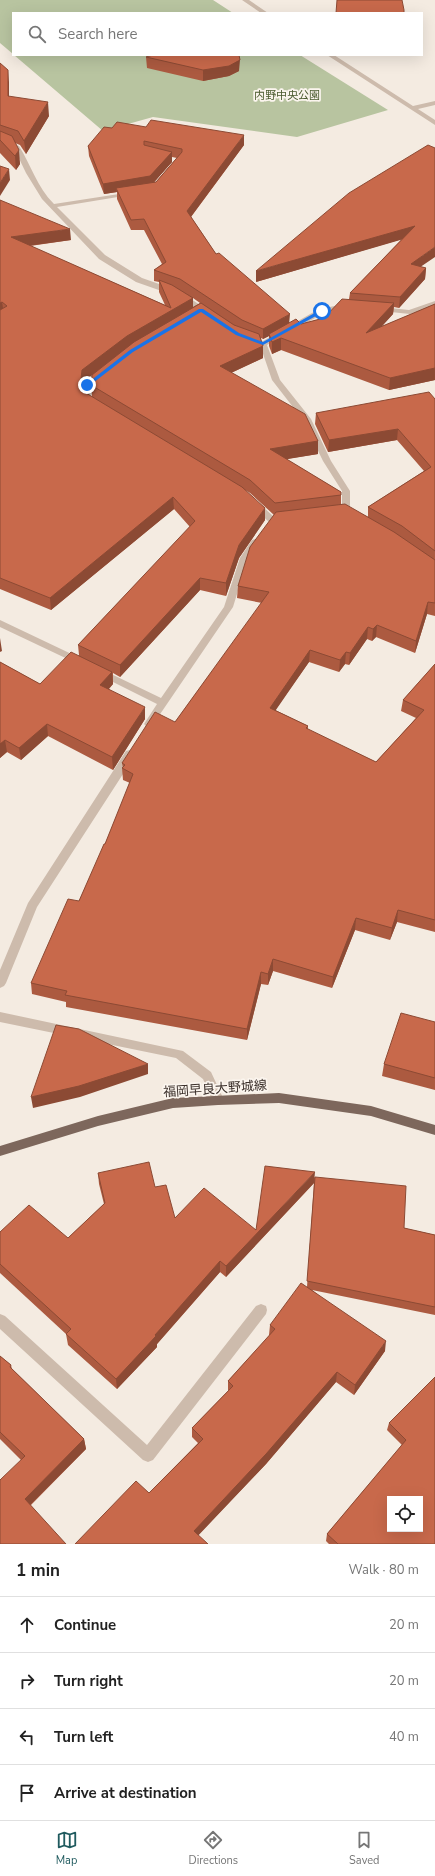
<!DOCTYPE html>
<meta charset="utf-8">
<style>
body{margin:0;font-family:"Nunito Sans","Noto Sans JP",sans-serif;background:#f2f2f2;color:#222}
.controls{position:absolute;right:12px;bottom:12px;display:grid;overflow:hidden;border-radius:0px;box-shadow:0 4px 16px #0002}
.controls button{width:36px;height:36px;display:grid;place-items:center;padding:0;border:0;border-bottom:1px solid #e0e0e0;background:#fff;color:#222;font:20px sans-serif}
.stop{position:absolute;width:12px;height:12px;margin:-9px;border:3px solid #1a73e8;border-radius:50%;background:#fff}
.stop.end{background:#1a73e8;border-color:#fff;box-shadow:0 1px 4px #0008}
.list{margin:0;padding:0;list-style:none}
h2{display:flex;justify-content:space-between;align-items:center;height:52px;margin:0;padding:0 16px;font-size:17px}
h2 small{font-size:13px;font-weight:400;color:#767676}
.list li{display:grid;grid-template-columns:26px 1fr auto;gap:12px;align-items:center;box-sizing:border-box;height:56px;padding:0 16px;border-top:1px solid #e0e0e0}
.list b{display:block;font-size:15px;white-space:nowrap}
.list em{font-size:13px;font-style:normal;color:#767676}
.icon{flex:none;width:22px;height:22px;fill:none;stroke:currentColor;stroke-width:2;stroke-linecap:round;stroke-linejoin:round}
.map{position:relative;flex:none;width:435px;height:1544px;overflow:hidden}
.search{position:absolute;background:#fff;box-shadow:0 4px 16px #0002;left:12px;right:12px;top:12px;height:44px;display:flex;align-items:center;gap:10px;box-sizing:border-box;padding:0 14px;border-radius:0px;color:#767676;font-size:15px}
.sheet{height:276px;background:#fff}
nav{display:flex;justify-content:space-around;align-items:center;box-sizing:border-box;height:56px;border-top:1px solid #e0e0e0;background:#fff;font-size:11px;color:#767676}
nav a{display:grid;justify-items:center;gap:2px}
nav .on{color:#1f5a5e}
.map>svg:first-child{display:block}
.green{fill:#b8c4a0}
.lines{fill:none;stroke-linecap:round;stroke-linejoin:round}
.minor{fill:#cdbbac;fill-rule:evenodd}
.major{fill:#7d675c;fill-rule:evenodd}
.wall{fill:#ac5a40;fill-rule:evenodd}
.shaded-wall{fill:#8c4a34}
.building{fill:#c8694b;stroke:#8c4a34;fill-rule:evenodd}
.route{fill:#1a73e8}
.labels{text-anchor:middle;dominant-baseline:central;stroke-width:3.5;stroke-linejoin:round;paint-order:stroke}
.far-park-label{font-size:11px;fill:#4a5a2e;stroke:#fbf5ee}
.street-label{font-size:13px;fill:#3b302b;stroke:#fbf5ee}
</style>
<div class="map">
<svg width="435" height="1544" viewBox="0 0 435 1544">
<rect width="100%" height="100%" fill="#f4ebe1"/>
<path class="green" d="M0,0h213l20,13h-220v41l-13,-11z
M14,55h286l88,55 -91,27 -144,-20 -50,14z"/>
<g class="lines">
<path class="minor" d="M242,0h7l19,13h-7z
M327,55h7l79,51 22,-5v4l-17,4 17,11v5z
M0,139l19,7c12,19 18,41 35,58l78,-12v2l-2,1 -73,12 48,48 37,23 37,13 30,20v4h-6l-30,-20 -37,-13 -37,-23 -57,-60 -16,-26 -12,-25 -14,-5z
M435,301v5l-25,8 -29,-3 -4,-2 4,-2 28,3z
M345,304l4,2 -1,2 -24,5 -57,32 13,35 31,39 20,42 19,30v20l-4,3 -4,-3v-20l-19,-30 -20,-41 -31,-40 -12,-35 -13,-6 4,-2 12,4 56,-32z
M98,373h3l4,2 -14,11 -1,12 6,5 -4,2 -10,-6 1,-14z
M256,502l3,1 16,15 1,2 -1,2h-6l-16,-15 -1,-2z
M255,539l4,3 -11,16 -15,49 -81,119h-6l-2,-2 13,-20 -58,-29 -2,-2 2,-2h6l56,27 63,-91 16,-49 12,-18z
M0,620l82,39 2,2 -2,2h-6l-76,-36z
M130,750l5,4 -1,3 -97,150 -31,76 -2,3 -4,2v-18l28,-67 98,-152z
M0,1012l183,39 28,21 13,28 -2,4 -4,1 -4,-1 -11,-25 -27,-21 -176,-36z
M261,1304l5,2 1,4 -1,4 -113,146 -5,2 -5,-2 -143,-131v-15l5,2 142,129 109,-139z"/>
<path class="major" d="M279,1093l92,13 64,19v10l-64,-19 -92,-13 -61,2 -45,3 -75,18 -98,30v-10l98,-30 75,-18z"/>
</g>
<path class="wall" d="M146,57l93,14 -10,5 -26,5 -56,-13z
M0,63l9,20v14l40,19 -23,38 -6,-9 -5,-2 5,21 -4,6 -16,-17z
M112,128l132,17 -53,72 25,37 73,69 12,1 23,-6 25,-19 1,-6 52,-54 -146,43 172,-137 -8,122 6,1 -1,11 -26,29 -5,-1 -1,7 -12,13 54,-23v76l-46,10 -108,-40 -9,4 -3,-8v-10l-6,3 -2,-1 2,20 -32,15 87,68v13l-32,5 55,33v12l27,13v-10l56,-36 -27,-31 -69,12 -13,-28 1,-11 119,-14v217l-8,-2 -12,39 -39,-16 -4,4 -5,-2 -18,26 -4,-1 -6,8 -30,-10 -34,48 33,16v4l68,32 40,-44 -15,-7 2,-11 32,-36v268l-38,-10 -7,18 -35,-10 -23,58 -59,-17 -5,14 -7,-1 -14,56 -181,-33v-5l-34,-8 -1,-11 48,-82 26,-57 25,-61 -7,-3 -1,-12h1l-1,-5 53,-41 87,-119 -25,-5 1,-12 36,-71 -24,-22 -5,-3 20,30 -26,38 -13,38 -26,-6 -80,87 -7,-4v11l-4,5 36,30 -32,51 -65,-34 -27,24 -14,-8 -7,6v-96l40,22 39,-29 -1,-10 112,-118 -16,-18 -123,101 -51,-21v-389l71,40 -41,6 135,59 -6,-13v-10l-5,-1v-11l8,-6 -18,-34h-13l-14,-31v-7l-13,2 -15,-38 -1,-10zM172,157l5,1 -21,24h-2l18,-20zM193,298l7,5 -7,4zM92,375l-1,10 1,12 -10,-6 1,-9z
M435,1022v68l-53,-14 2,-12z
M98,1173l57,14 20,31 81,12 59,-53 89,51 31,7v80l-123,-25 73,61 -31,44 -18,-13 -70,82 -68,71 -49,-42 49,-50 -6,-6v-9l36,-37v-10l42,-46h-1l1,-10 37,-38 7,-104 -88,94 -6,-5 -63,72v3l-40,42 -49,-44 -2,-11 -66,-61v-41l68,6 36,-34 -5,-20z
M0,1356l11,9 1,4 72,70 2,10 -55,56 -31,39 21,-84 -21,-21z
M435,1377v167h-106l-3,-3 1,-7 75,-89 -15,-15 2,-7z"/>
<path class="shaded-wall" d="M240,60l-1,11 -10,5 -26,5v-11z
M8,70l1,13v27l-1,-14z
M48,102l1,14 -23,38 -2,-13z
M244,135v10l-57,77v-11z
M19,150l1,14 -4,6 -1,-14z
M172,152v10l-22,25 -34,1 1,4 -13,2 -1,-10z
M9,169l1,11 -10,16v-13z
M415,226l-1,10 -158,46v-11z
M70,229l1,11 -59,8 -1,-11z
M435,247v10l-25,17 1,-10z
M426,268l-1,11 -26,29 1,-11z
M193,298v12l-66,38 -44,34 -2,18 -1,-12 2,-18 45,-34z
M2,302l2,12 -4,1v-12z
M394,303l-1,11 -28,31 1,-12z
M290,314l-1,11 -20,9v2l-6,3v-10z
M281,338v12l-9,4v-12z
M263,346v12l-43,20v-12z
M435,368v12l-46,10 1,-12z
M398,429l-1,11 -69,12 1,-12z
M318,441v13l-48,8v-13z
M173,497l1,12 -123,101 -1,-12z
M265,508v12l-26,38 -13,38v-13l13,-38z
M200,578v12l-80,87v-12z
M428,602l-1,12 -12,39 1,-12z
M377,625l-1,12 -4,4 1,-12z
M368,627l-1,12 -18,26 1,-12z
M0,638l2,13 -2,1z
M310,650l-1,12 -40,58 1,-12z
M346,652l-1,12 -6,8 1,-12z
M112,672l1,12 -12,13 -1,-12z
M145,707v12l-32,51 -1,-13z
M47,724l1,12 -27,24 -2,-12z
M5,740l2,12 -7,6v-14z
M398,910l-1,12 -7,18 2,-12z
M356,918l-1,12 -23,58 1,-11z
M273,959v12l-5,14v-11z
M261,972v12l-14,56v-11z
M148,1064v10l-68,23 -47,11 -2,-11z
M315,1172l-1,11 -88,94v-11z
M220,1261v11l-63,72v3l-40,42 -1,-10z
M386,1341l-1,10 -31,44 1,-10z
M337,1372l-1,10 -70,82 -72,76v-9z
M84,1439l2,10 -59,59 -2,-9z"/>
<path class="building" d="M337,0h65l2,10v3h-68z
M153,55h86l1,5 -11,6 -26,4 -57,-13z
M0,63l8,7v26l40,6 -24,39 -6,-10 -18,-6z
M151,120l93,15 -57,76 29,43 3,-1 71,61 -27,15 -21,-9 -62,-41 -26,-9 12,-8 -22,-43 -13,1 -15,-32 40,-6 26,-30v-3l-38,-8v4l28,7 -22,24 -47,8 -15,-38 16,-19 8,1 5,-6 29,5z
M0,131l12,5 7,14 -4,6 -15,-16z
M428,145l7,3v99l-24,17 15,4 -26,29 -50,-4 65,-67 -159,45 93,-78z
M0,166l9,3 -9,14z
M0,200l70,29 -59,8 160,71 -12,-28 13,5 21,13 -66,38 -45,34 -2,18 1,2 161,97 23,21 -26,37 -13,38 -26,-5 -80,87 -42,-20 117,-124 -22,-24 -123,101 -50,-20v-268l7,-4 -5,-4 -2,1z
M342,299l52,4 -28,30 69,-29v64l-45,10 -109,-40 -9,4 -3,-8 27,-15 5,5 23,-6z
M201,303l33,22 25,9 4,12 -43,20 85,48 13,27 -48,8 71,43v3l-66,8 -25,-23 -159,-95 1,-10 42,-33z
M429,392l6,7v152l-33,-25 -34,-19 63,-40 -33,-38 -69,11 -13,-27z
M345,504l49,28 41,28v43l-7,-1 -12,39 -39,-16 -4,4 -5,-2 -18,26 -4,-1 -6,8 -30,-10 -40,58 38,18 -2,2 70,34 48,-52 -21,-10 32,-36v256l-37,-10 -6,18 -36,-10 -23,59 -60,-18 -5,15 -7,-2 -14,57 -182,-34 2,-4 -36,-8 37,-84 11,2 25,-57h1l28,-70 -11,-6 3,-3 -3,-2 33,-51 20,10 94,-130 -31,-6 12,-39 26,-35z
M71,652l41,20 -12,13 45,22 -33,50 -65,-33 -28,24 -14,-8 -5,4v-82l40,22z
M401,1013l34,9v56l-51,-14z
M56,1025l23,4 69,35 -69,22 -48,11z
M149,1162l6,25 11,-2 9,33 29,-30 52,42 9,-64 50,6 -89,94 -6,-5 -65,74 1,1 -40,43 -50,-45 5,-5 -71,-65v-32l29,-27 39,33 37,-35 -7,-30z
M315,1177l91,9 -2,42 31,7v72l-128,-26z
M301,1283l85,58 -31,44 -18,-13 -71,82 -72,77 14,13h-133l61,-63 13,12 54,-54 -11,-11 41,-42 -5,-5 47,-52 -5,-4z
M0,1356l11,9 -1,2 74,72 -59,60 41,45h-66v-64l25,-24 -25,-24z
M435,1377v167h-97l-11,-10 79,-94 -17,-17zM390,1499h30v30h-30z"/>
<path class="route" d="M199,309h4l36,24 24,9 57,-32 5,1 -62,34 -27,-10 -35,-23 -68,40 -44,34 -4,-1 45,-35z"/>
<g class="labels">
<g class="far-park-label">
<text x="287" y="95">内野中央公園</text>
</g>
<g class="street-label">
<text transform="translate(215 1089) rotate(-4)">福岡早良大野城線</text>
</g>
</g>
</svg>
<div class="controls">
<button><svg class="icon" aria-label="locate" viewBox="0 0 24 24"><circle cx="12" cy="12" r="6"/><path d="M12 2v4M12 18v4M2 12h4M18 12h4"/></svg></button>
</div>
<div class="stop" style="left:322px;top:311px"></div>
<div class="stop end" style="left:87px;top:385px"></div>
<div class="search"><svg class="icon" aria-label="search" viewBox="0 0 24 24"><circle cx="10" cy="10" r="6"/><path d="M15 15l6 6"/></svg>Search here</div>
</div>
<section class="sheet">
<h2>1 min<small>Walk · 80 m</small></h2>
<ul class="list">
<li><svg class="icon" aria-label="ahead" viewBox="0 0 24 24"><path d="M12 20V5M6 11l6-6 6 6"/></svg><div><b>Continue</b></div><em>20 m</em></li>
<li><svg class="icon" aria-label="right" viewBox="0 0 24 24"><path d="M7 20v-9h11M14 6l5 5-5 5"/></svg><div><b>Turn right</b></div><em>20 m</em></li>
<li><svg class="icon" aria-label="left" viewBox="0 0 24 24"><path d="M17 20v-9H6M10 6l-5 5 5 5"/></svg><div><b>Turn left</b></div><em>40 m</em></li>
<li><svg class="icon" aria-label="arrive" viewBox="0 0 24 24"><path d="M6 21V4h12l-3 4 3 4H6"/></svg><div><b>Arrive at destination</b></div></li>
</ul>
</section>
<nav>
<a class="on"><svg class="icon" aria-label="map" viewBox="0 0 24 24"><path d="M3 6l6-2 6 2 6-2v14l-6 2-6-2-6 2zM9 4v14M15 6v14"/></svg>Map</a>
<a><svg class="icon" aria-label="directions" viewBox="0 0 24 24"><path d="M12 3l9 9-9 9-9-9zM9 14v-3h6M13 9l2 2-2 2"/></svg>Directions</a>
<a><svg class="icon" aria-label="saved" viewBox="0 0 24 24"><path d="M7 4h10v16l-5-4-5 4z"/></svg>Saved</a>
</nav>
